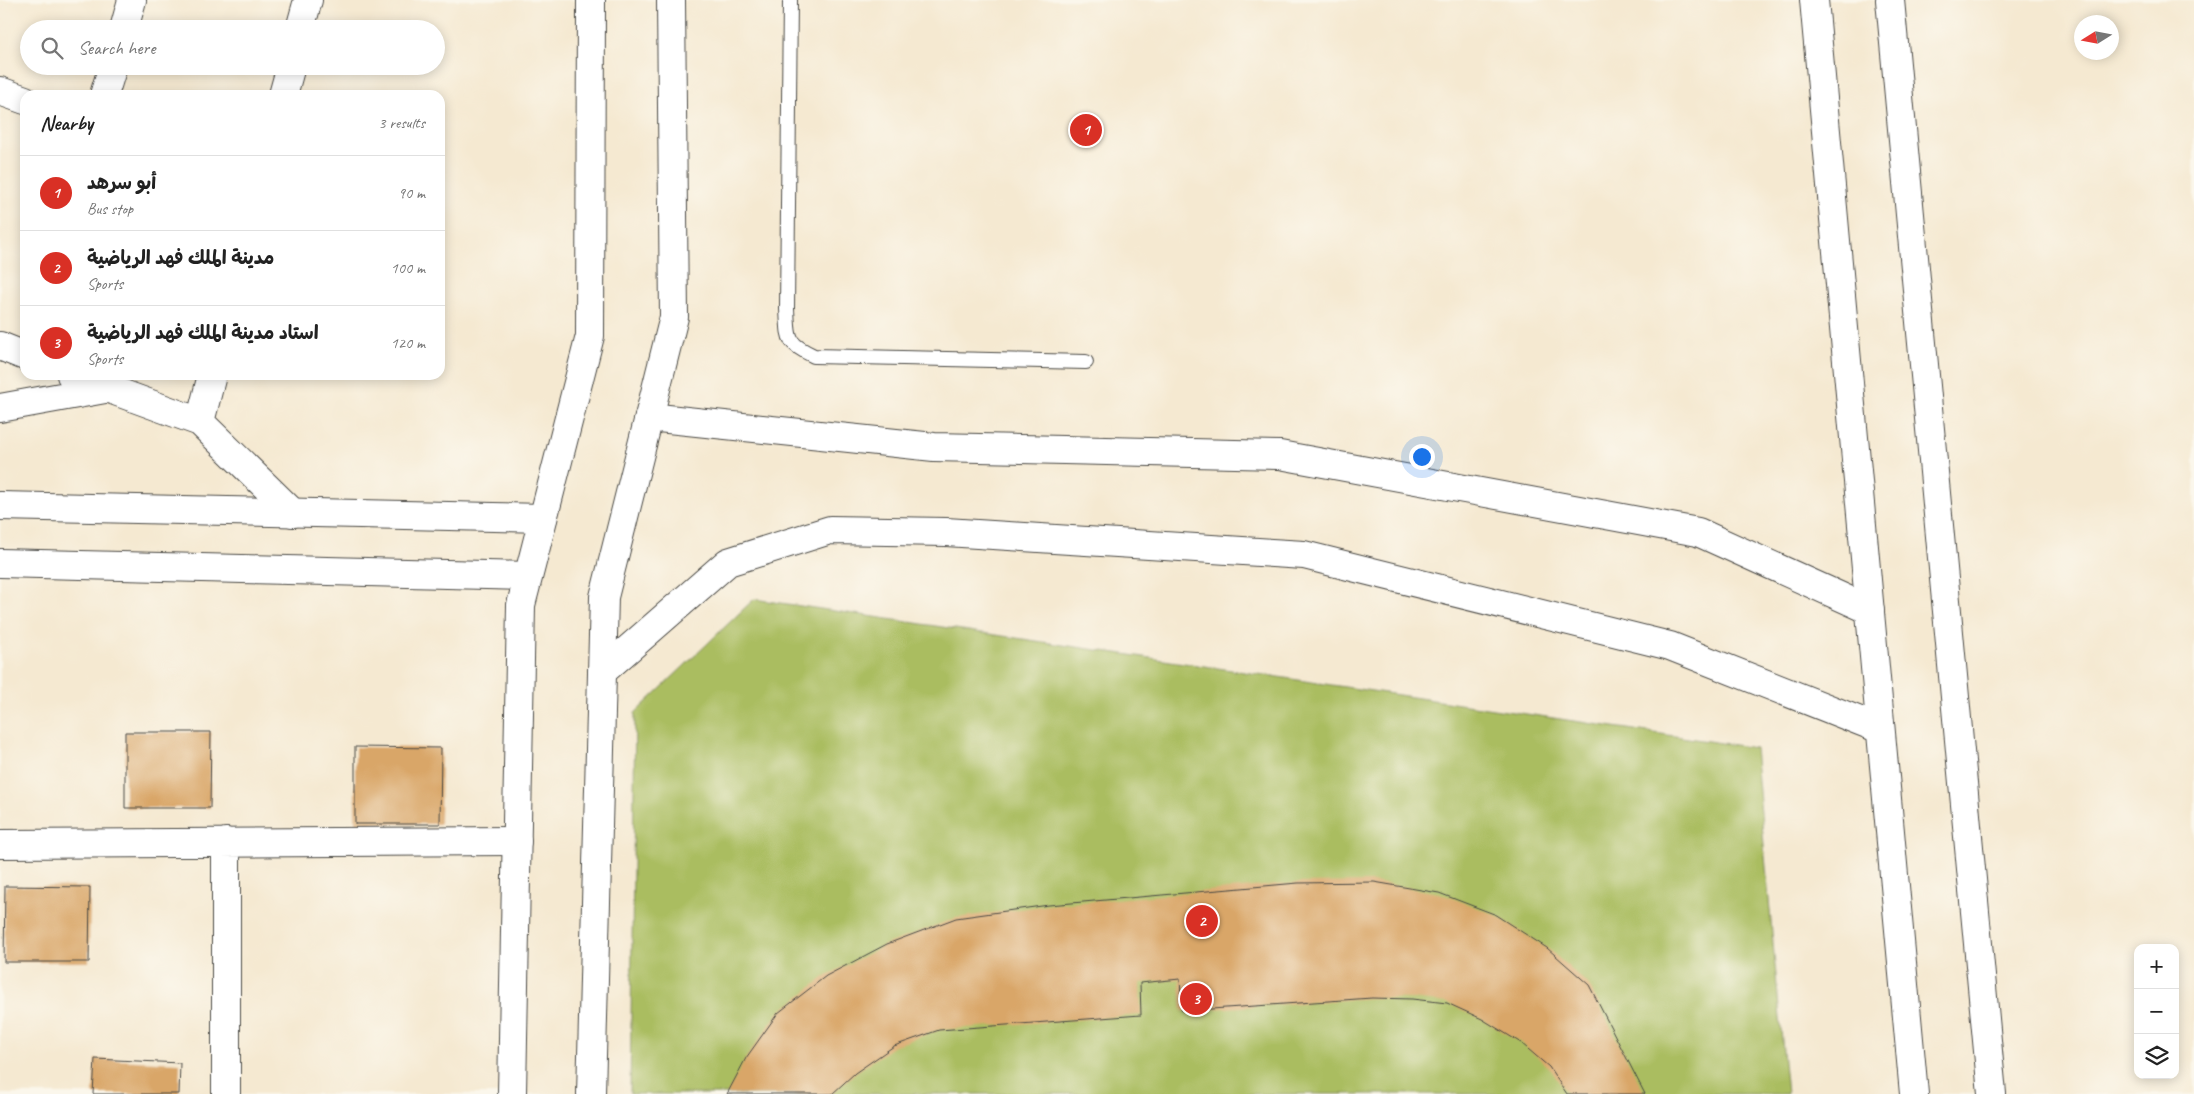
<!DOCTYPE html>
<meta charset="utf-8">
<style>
body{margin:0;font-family:Caveat,"Playpen Sans Arabic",sans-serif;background:#f6f6f6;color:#222}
.controls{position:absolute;right:15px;bottom:15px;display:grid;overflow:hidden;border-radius:10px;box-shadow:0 2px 12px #0003}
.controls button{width:45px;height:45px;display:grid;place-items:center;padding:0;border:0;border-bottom:1px solid #e0e0e0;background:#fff;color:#222;font:25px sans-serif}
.compass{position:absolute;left:2074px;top:15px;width:45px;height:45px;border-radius:50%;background:#fff;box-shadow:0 2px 12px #0003;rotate:259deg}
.you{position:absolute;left:1421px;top:456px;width:18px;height:18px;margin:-12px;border:4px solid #fff;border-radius:50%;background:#1a73e8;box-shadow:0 0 0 8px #1a73e833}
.badge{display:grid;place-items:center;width:32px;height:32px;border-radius:50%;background:#d93025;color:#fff;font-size:16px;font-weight:700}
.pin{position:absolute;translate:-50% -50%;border:2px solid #fff;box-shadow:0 1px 5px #0006}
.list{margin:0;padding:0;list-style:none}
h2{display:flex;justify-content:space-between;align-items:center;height:65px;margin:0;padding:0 20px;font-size:21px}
h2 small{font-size:16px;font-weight:400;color:#767676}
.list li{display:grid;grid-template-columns:32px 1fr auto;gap:15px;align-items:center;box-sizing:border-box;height:75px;padding:0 20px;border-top:1px solid #e0e0e0}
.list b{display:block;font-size:19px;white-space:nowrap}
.list p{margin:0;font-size:16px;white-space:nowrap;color:#767676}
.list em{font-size:16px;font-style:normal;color:#767676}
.icon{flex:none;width:28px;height:28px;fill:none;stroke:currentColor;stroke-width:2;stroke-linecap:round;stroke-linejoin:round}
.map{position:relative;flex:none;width:2194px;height:1094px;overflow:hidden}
.search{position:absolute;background:#fff;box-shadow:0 2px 12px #0003;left:20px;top:20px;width:425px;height:55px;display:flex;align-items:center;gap:12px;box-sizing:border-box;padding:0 18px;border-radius:28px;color:#767676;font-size:19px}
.panel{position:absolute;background:#fff;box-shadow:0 2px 12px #0003;left:20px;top:90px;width:425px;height:290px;border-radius:15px}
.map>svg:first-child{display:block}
.green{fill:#aabd60;stroke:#6a7446}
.building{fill:#d9a668}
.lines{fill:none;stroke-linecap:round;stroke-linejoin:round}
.service-casing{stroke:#494844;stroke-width:16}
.minor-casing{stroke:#494844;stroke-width:30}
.tertiary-casing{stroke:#494844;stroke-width:30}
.secondary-casing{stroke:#494844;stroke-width:30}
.service{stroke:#fff;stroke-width:14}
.minor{stroke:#fff;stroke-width:28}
.tertiary{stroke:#fff;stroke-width:28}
.secondary{stroke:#fff;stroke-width:28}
</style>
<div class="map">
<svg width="2194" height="1094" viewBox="0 0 2194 1094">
<rect width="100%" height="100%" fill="#fbf7ec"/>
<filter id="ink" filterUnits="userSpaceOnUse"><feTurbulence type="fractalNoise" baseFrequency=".02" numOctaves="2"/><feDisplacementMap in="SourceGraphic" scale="10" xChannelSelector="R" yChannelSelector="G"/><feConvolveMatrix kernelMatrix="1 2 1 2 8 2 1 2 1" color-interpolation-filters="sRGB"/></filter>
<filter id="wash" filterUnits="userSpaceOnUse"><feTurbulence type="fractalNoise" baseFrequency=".0096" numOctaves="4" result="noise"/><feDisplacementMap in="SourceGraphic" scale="20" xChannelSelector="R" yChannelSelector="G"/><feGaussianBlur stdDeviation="1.12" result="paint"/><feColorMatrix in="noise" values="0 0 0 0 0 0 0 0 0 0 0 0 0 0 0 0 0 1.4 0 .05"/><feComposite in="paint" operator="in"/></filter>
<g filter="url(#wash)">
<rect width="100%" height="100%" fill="#f5e9d1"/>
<path class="green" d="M754,599l1001,149 32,346h-1157l5,-381z"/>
<g id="blocks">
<path class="building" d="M125,732h86l-1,76h-85z
M355,747l86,1 -1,76h-85z
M1374,882l65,11 55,21 53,34 42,37 56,109h-78l-18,-27 -28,-24 -39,-24 -35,-16 -35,-4 -40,-1 -190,13 -2,-32 -40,4 1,32 -202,15 -45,16 -39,27 -23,21h-105l19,-36 32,-45 48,-37 61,-32 69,-26 93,-13 249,-22z
M5,886l85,1 -1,75h-85z
M95,1059l85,4 -1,31h-86z"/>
</g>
</g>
<g filter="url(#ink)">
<use href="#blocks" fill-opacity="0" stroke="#494844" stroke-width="1"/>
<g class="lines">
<defs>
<path id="service" d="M790,0l-3,309c2,30 -2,33 27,47l272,6"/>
<path id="minor" d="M124,29l8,-29
M300,29l8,-29
M0,91l25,9
M104,95l9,-29
M283,95l8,-29
M0,346l25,10
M71,375l129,47 93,91
M0,408l105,-19
M649,417l285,30 346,8 418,77 172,78
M200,422l12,-47
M602,672l126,-110 102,-32 116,2 358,23 366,91 210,83
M226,842v252
M0,844l517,-3"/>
<path id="tertiary" d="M1814,0l100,1094
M1890,0l102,1094
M0,506l543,12
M0,563l528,13"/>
<path id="secondary" d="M512,1094l9,-489 69,-269 1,-336
M591,1094l13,-497 70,-280 -3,-317"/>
</defs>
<use href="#service" class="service-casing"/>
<use href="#minor" class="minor-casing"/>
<use href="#tertiary" class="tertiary-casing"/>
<use href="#secondary" class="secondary-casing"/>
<use href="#service" class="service"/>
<use href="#minor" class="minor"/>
<use href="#tertiary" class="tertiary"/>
<use href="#secondary" class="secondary"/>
</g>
</g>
</svg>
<div class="controls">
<button>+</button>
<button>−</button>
<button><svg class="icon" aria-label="layers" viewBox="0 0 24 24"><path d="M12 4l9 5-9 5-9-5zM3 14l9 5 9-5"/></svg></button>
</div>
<svg class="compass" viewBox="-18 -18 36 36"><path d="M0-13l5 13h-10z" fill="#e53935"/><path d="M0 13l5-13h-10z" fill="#767676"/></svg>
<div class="you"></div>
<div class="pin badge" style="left:1086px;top:130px">1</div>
<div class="pin badge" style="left:1202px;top:921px">2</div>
<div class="pin badge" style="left:1196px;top:999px">3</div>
<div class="search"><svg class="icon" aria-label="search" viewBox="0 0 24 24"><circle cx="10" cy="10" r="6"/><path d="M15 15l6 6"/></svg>Search here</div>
<section class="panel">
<h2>Nearby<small>3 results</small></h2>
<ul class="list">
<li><span class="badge">1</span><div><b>أبو سرهد</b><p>Bus stop</p></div><em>90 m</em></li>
<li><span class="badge">2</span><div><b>مدينة الملك فهد الرياضية</b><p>Sports</p></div><em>100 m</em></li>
<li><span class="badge">3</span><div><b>استاد مدينة الملك فهد الرياضية</b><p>Sports</p></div><em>120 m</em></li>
</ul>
</section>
</div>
